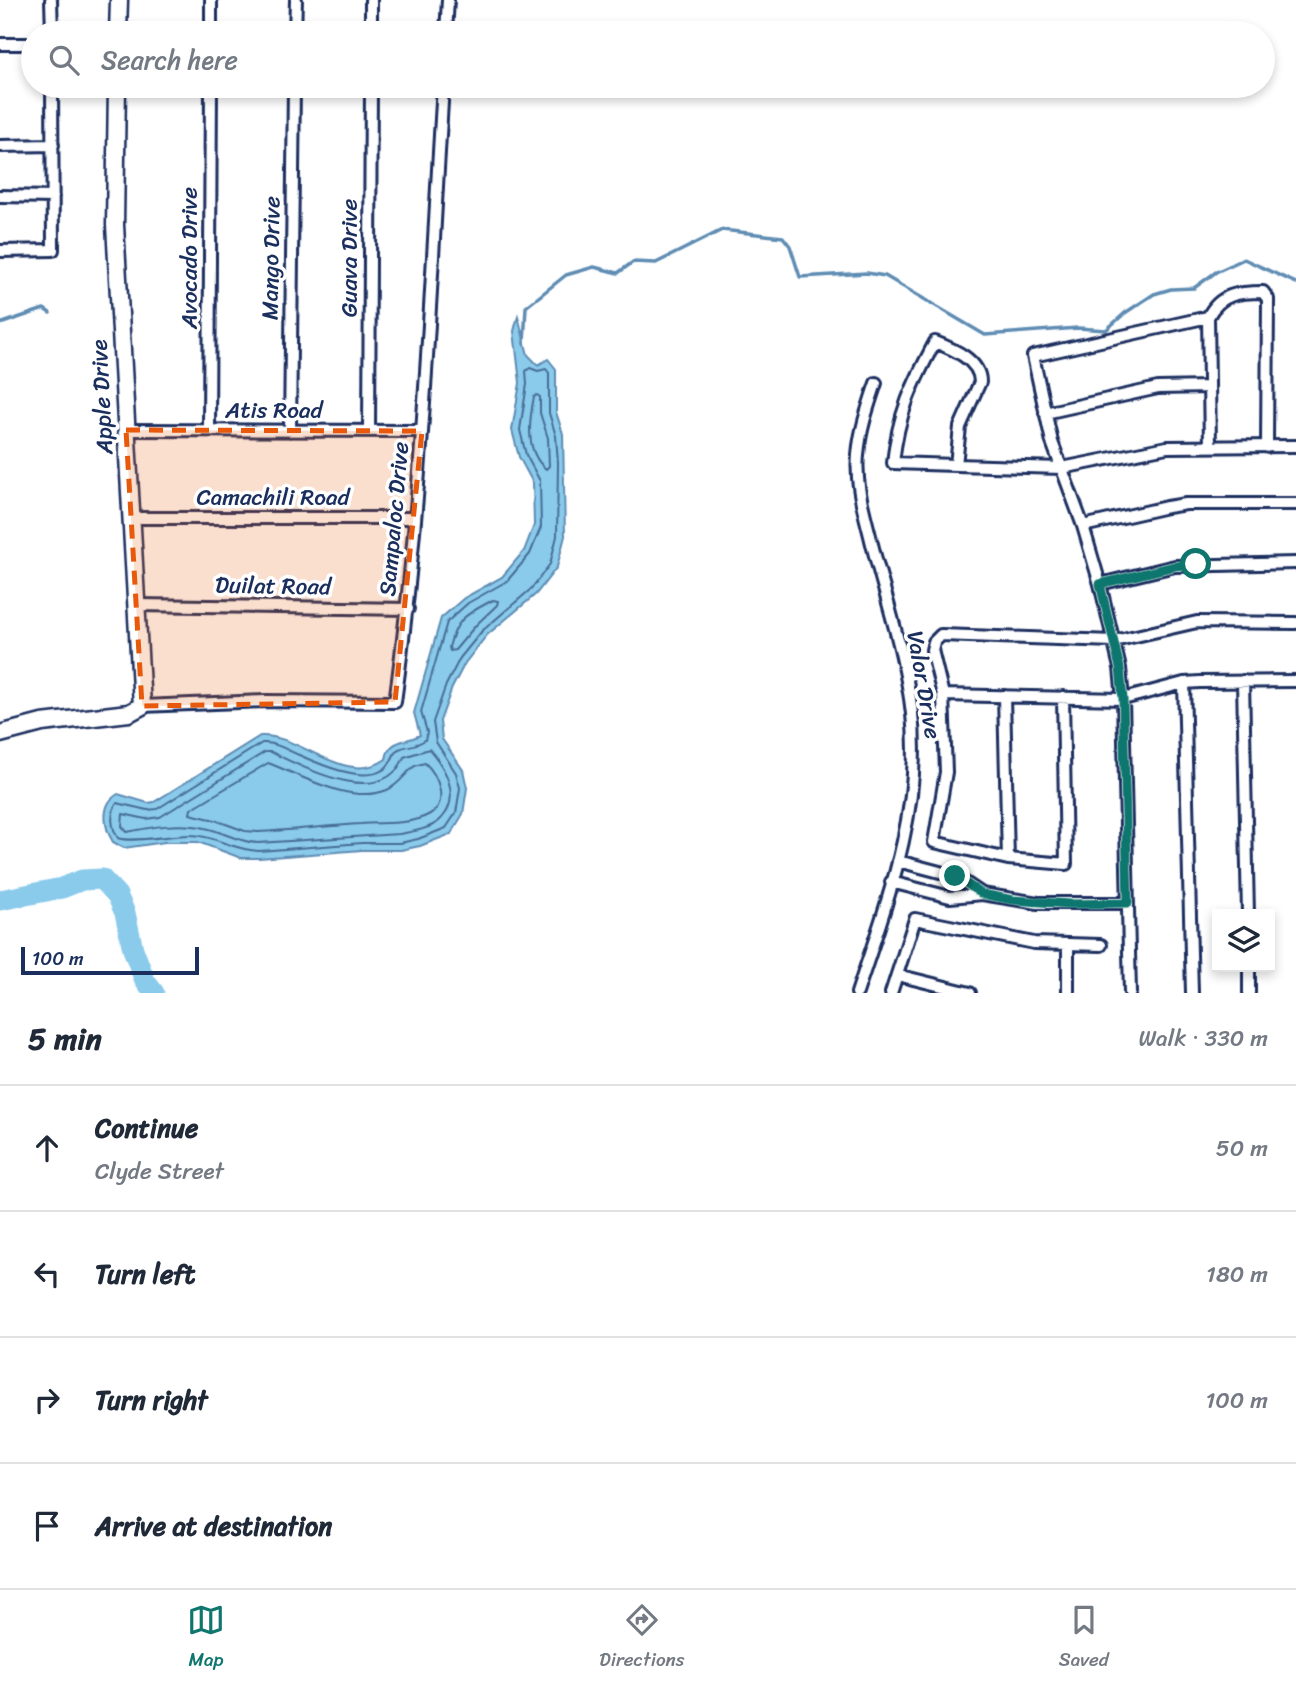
<!DOCTYPE html>
<meta charset="utf-8">
<style>
body{margin:0;font-family:Sriracha,sans-serif;background:#f2f2f3;color:#1f2937}
.controls{position:absolute;right:21px;bottom:21px;display:grid;overflow:hidden;border-radius:0px;box-shadow:0 4px 10px #0003}
.controls button{width:63px;height:63px;display:grid;place-items:center;padding:0;border:0;border-bottom:2px solid #e0e1e3;background:#fff;color:#1f2937;font:35px sans-serif}
.scale{position:absolute;left:21px;bottom:18px;width:178px;box-sizing:border-box;padding-left:7px;border:4px solid #1b2f5e;border-top:0;font-size:19px;line-height:24px;white-space:nowrap;color:#1b2f5e;-webkit-text-stroke:5px #fff;paint-order:stroke}
.stop{position:absolute;width:21px;height:21px;margin:-16px;border:5px solid #0f766e;border-radius:50%;background:#fff}
.stop.end{background:#0f766e;border-color:#fff;box-shadow:0 2px 7px #0008}
.list{margin:0;padding:0;list-style:none}
h2{display:flex;justify-content:space-between;align-items:center;height:91px;margin:0;padding:0 28px;font-size:30px}
h2 small{font-size:23px;font-weight:400;color:#747a83}
.list li{display:grid;grid-template-columns:46px 1fr auto;gap:21px;align-items:center;box-sizing:border-box;height:126px;padding:0 28px;border-top:2px solid #e0e1e3}
.list b{display:block;font-size:26px;white-space:nowrap}
.list p{margin:0;font-size:23px;white-space:nowrap;color:#747a83}
.list em{font-size:23px;font-style:normal;color:#747a83}
.icon{flex:none;width:38px;height:38px;fill:none;stroke:currentColor;stroke-width:2;stroke-linecap:round;stroke-linejoin:round}
.map{position:relative;flex:none;width:1296px;height:993px;overflow:hidden}
.search{position:absolute;background:#fff;box-shadow:0 4px 10px #0003;left:21px;right:21px;top:21px;height:77px;display:flex;align-items:center;gap:18px;box-sizing:border-box;padding:0 24px;border-radius:38px;color:#747a83;font-size:26px}
.sheet{height:595px;background:#fff}
nav{display:flex;justify-content:space-around;align-items:center;box-sizing:border-box;height:98px;border-top:2px solid #e0e1e3;background:#fff;font-size:19px;color:#747a83}
nav a{display:grid;justify-items:center;gap:4px}
nav .on{color:#0f766e}
.map>svg:first-child{display:block}
.water{fill:#8acaeb;stroke:#5e8cb3;stroke-width:2}
.lines{fill:none;stroke-linecap:round;stroke-linejoin:round}
.shore{stroke:#476d96;stroke-width:2}
.stream{stroke:#5e8cb3;stroke-width:3.5}
.river{stroke:#8acaeb;stroke-width:21}
.street-casing{stroke:#1b2f5e;stroke-width:16}
.secondary-casing{stroke:#1b2f5e;stroke-width:21}
.street{stroke:#fff;stroke-width:10}
.secondary{stroke:#fff;stroke-width:16}
.route{stroke:#0f766e;stroke-width:9}
.marked{fill:#e8590c;fill-opacity:0.2;stroke:#e8590c;stroke-width:5;stroke-dasharray:14 9;stroke-linejoin:round}
.labels{text-anchor:middle;dominant-baseline:central;stroke-width:7;stroke-linejoin:round;paint-order:stroke}
.street-label{font-size:23px;fill:#1b2f5e;stroke:#fff}
</style>
<div class="map">
<svg width="1296" height="993" viewBox="0 0 1296 993">
<rect width="100%" height="100%" fill="#fff"/>
<filter id="ink" filterUnits="userSpaceOnUse"><feTurbulence type="fractalNoise" baseFrequency=".0143" numOctaves="2"/><feDisplacementMap in="SourceGraphic" scale="14" xChannelSelector="R" yChannelSelector="G"/><feConvolveMatrix kernelMatrix="1 2 1 2 8 2 1 2 1" color-interpolation-filters="sRGB"/></filter>
<g filter="url(#ink)">
<path class="water" d="M518,316l10,39 10,10 10,-6 8,10v43l7,22 2,102 -8,31 -21,27 -49,41 -22,28 -13,25 -12,33 2,18 21,31 4,18 -4,26 -12,20 -31,12 -19,4h-39l-103,8h-18l-43,-16h-33l-41,6 -11,-6c-9,-14 -13,-38 5,-48l30,9 6,-1 106,-66c40,-3 85,52 126,23 3,-20 19,-16 34,-24l-6,-22 27,-95 23,-20 38,-21 22,-26 10,-26 -1,-42 -14,-26 -7,-27 8,-47 -6,-52z"/>
<g class="lines">
<path class="shore" d="M530,368l8,3 8,-2 3,4v40l7,23 2,27 -1,73 -7,28 -19,25 -49,42 -22,27 -14,27 -13,37 3,20 20,31 4,15 -4,25 -10,15 -28,11 -18,4h-38l-103,8c-27,-1 -45,-16 -70,-16 -15,0 -61,8 -71,3 -7,-11 -8,-24 -1,-35l30,7 10,-1 105,-66c13,-1 25,7 37,12 20,9 63,28 84,15 11,-7 9,-18 16,-21 9,-4 15,-2 26,-9l2,-8 -6,-20 26,-90 21,-19 39,-22 23,-27 11,-27 -1,-46 -14,-26 -6,-25 7,-46 -1,-13z
M537,395l3,2v16l8,25 1,28 -3,3c-21,-17 -17,-48 -12,-72z
M493,600l5,1 -1,4 -21,20 -21,25 -5,1 -1,-4c8,-30 18,-33 44,-47z
M429,749c16,18 33,48 12,70 -9,10 -30,13 -42,15l-141,9c-20,-1 -34,-11 -53,-15 -25,-6 -54,-1 -78,4l-5,-6 1,-12 23,5 14,-2 105,-65h6c34,16 112,58 133,5z
M268,763c33,12 82,42 119,27 11,-5 16,-13 24,-21 3,-4 10,-5 14,-6 12,11 25,40 5,51 -22,12 -46,8 -69,10 -34,2 -68,6 -103,8l-13,-1 -30,-11 -25,-6 1,-5z"/>
<path class="stream" d="M0,324l44,-15 6,4
M524,343l2,-36 40,-32 28,-8 24,6 15,-11 23,1 66,-33 61,7 7,9 10,31 67,-4 18,3 100,59 93,-7 28,2 19,-17 29,-19 17,-5 23,-1 22,-16 28,-13 52,24"/>
<path class="river" d="M0,900l62,-12 20,-8 20,-1 15,16 8,18 8,36 12,32 9,12"/>
<defs>
<path id="street" d="M51,0l1,33
M211,33v-33
M295,33l1,-33
M371,33v-33
M446,33l2,-33
M0,44h33
M0,146l53,-1
M0,196l53,1
M0,251l53,-1 -1,-164
M1045,413l113,-25 51,-1
M126,430l296,1
M209,430l2,-344
M290,431l4,-345
M369,431l2,-345
M1210,446l-2,-129c12,-24 32,-25 55,-25l5,7 -1,148
M956,465l-63,-2c5,-49 19,-78 42,-121 18,7 45,18 45,40l-20,45 -4,38 106,3 105,-21 129,-1
M132,518h283
M1083,526l84,-19 19,-3h110
M1100,584l75,-18 121,-3
M137,605l271,4
M1243,681l5,233
M1184,683l8,310
M943,695l-11,-45 2,-8 7,-7 173,6 83,-19 99,1
M1004,696l4,163
M1063,697l3,167 -58,-5 -74,-17 12,-70 -3,-77 180,4 61,-16 16,-1 96,-1
M142,706l124,-5 129,1c28,-204 35,-411 48,-616
M898,861l57,15 27,18
M891,882l59,15 32,-3 56,9h90
M1068,945v48
M1249,967v26
M897,975l73,18
M857,993c29,-88 66,-184 55,-279 -6,-57 -26,-114 -40,-170 -7,-30 -17,-58 -14,-89 2,-25 10,-48 18,-72
M891,993l24,-74 119,24 67,2
M1130,993l-7,-294 -3,-31 -20,-84 -17,-58 -31,-84 -19,-86 175,-39"/>
<path id="secondary" d="M118,33l1,-33
M0,734l42,-11 87,-10 13,-7 -27,-481 2,-139"/>
</defs>
<use href="#street" class="street-casing"/>
<use href="#secondary" class="secondary-casing"/>
<use href="#street" class="street"/>
<use href="#secondary" class="secondary"/>
</g>
</g>
<g class="lines" filter="url(#ink)">
<path class="route" d="M955,876l27,18 31,6 56,4 59,-1 -5,-204 -3,-31 -20,-84 75,-18 21,-2"/>
</g>
<path class="marked" d="M126,430l296,1 -27,271 -253,4z"/>
<g class="labels">
<g class="street-label">
<text transform="translate(189 258) rotate(-90)">Avocado Drive</text>
<text transform="translate(271 258) rotate(-89)">Mango Drive</text>
<text transform="translate(349 258) rotate(-90)">Guava Drive</text>
<text transform="translate(102 397) rotate(-93)">Apple Drive</text>
<text x="274" y="410">Atis Road</text>
<text x="273" y="497">Camachili Road</text>
<text transform="translate(394 519) rotate(-85)">Sampaloc Drive</text>
<text transform="translate(273 586) rotate(1)">Duilat Road</text>
<text transform="translate(924 685) rotate(80)">Valor Drive</text>
</g>
</g>
</svg>
<div class="controls">
<button><svg class="icon" aria-label="layers" viewBox="0 0 24 24"><path d="M12 4l9 5-9 5-9-5zM3 14l9 5 9-5"/></svg></button>
</div>
<div class="scale">100 m</div>
<div class="stop" style="left:1196px;top:564px"></div>
<div class="stop end" style="left:955px;top:876px"></div>
<div class="search"><svg class="icon" aria-label="search" viewBox="0 0 24 24"><circle cx="10" cy="10" r="6"/><path d="M15 15l6 6"/></svg>Search here</div>
</div>
<section class="sheet">
<h2>5 min<small>Walk · 330 m</small></h2>
<ul class="list">
<li><svg class="icon" aria-label="ahead" viewBox="0 0 24 24"><path d="M12 20V5M6 11l6-6 6 6"/></svg><div><b>Continue</b><p>Clyde Street</p></div><em>50 m</em></li>
<li><svg class="icon" aria-label="left" viewBox="0 0 24 24"><path d="M17 20v-9H6M10 6l-5 5 5 5"/></svg><div><b>Turn left</b></div><em>180 m</em></li>
<li><svg class="icon" aria-label="right" viewBox="0 0 24 24"><path d="M7 20v-9h11M14 6l5 5-5 5"/></svg><div><b>Turn right</b></div><em>100 m</em></li>
<li><svg class="icon" aria-label="arrive" viewBox="0 0 24 24"><path d="M6 21V4h12l-3 4 3 4H6"/></svg><div><b>Arrive at destination</b></div></li>
</ul>
</section>
<nav>
<a class="on"><svg class="icon" aria-label="map" viewBox="0 0 24 24"><path d="M3 6l6-2 6 2 6-2v14l-6 2-6-2-6 2zM9 4v14M15 6v14"/></svg>Map</a>
<a><svg class="icon" aria-label="directions" viewBox="0 0 24 24"><path d="M12 3l9 9-9 9-9-9zM9 14v-3h6M13 9l2 2-2 2"/></svg>Directions</a>
<a><svg class="icon" aria-label="saved" viewBox="0 0 24 24"><path d="M7 4h10v16l-5-4-5 4z"/></svg>Saved</a>
</nav>
